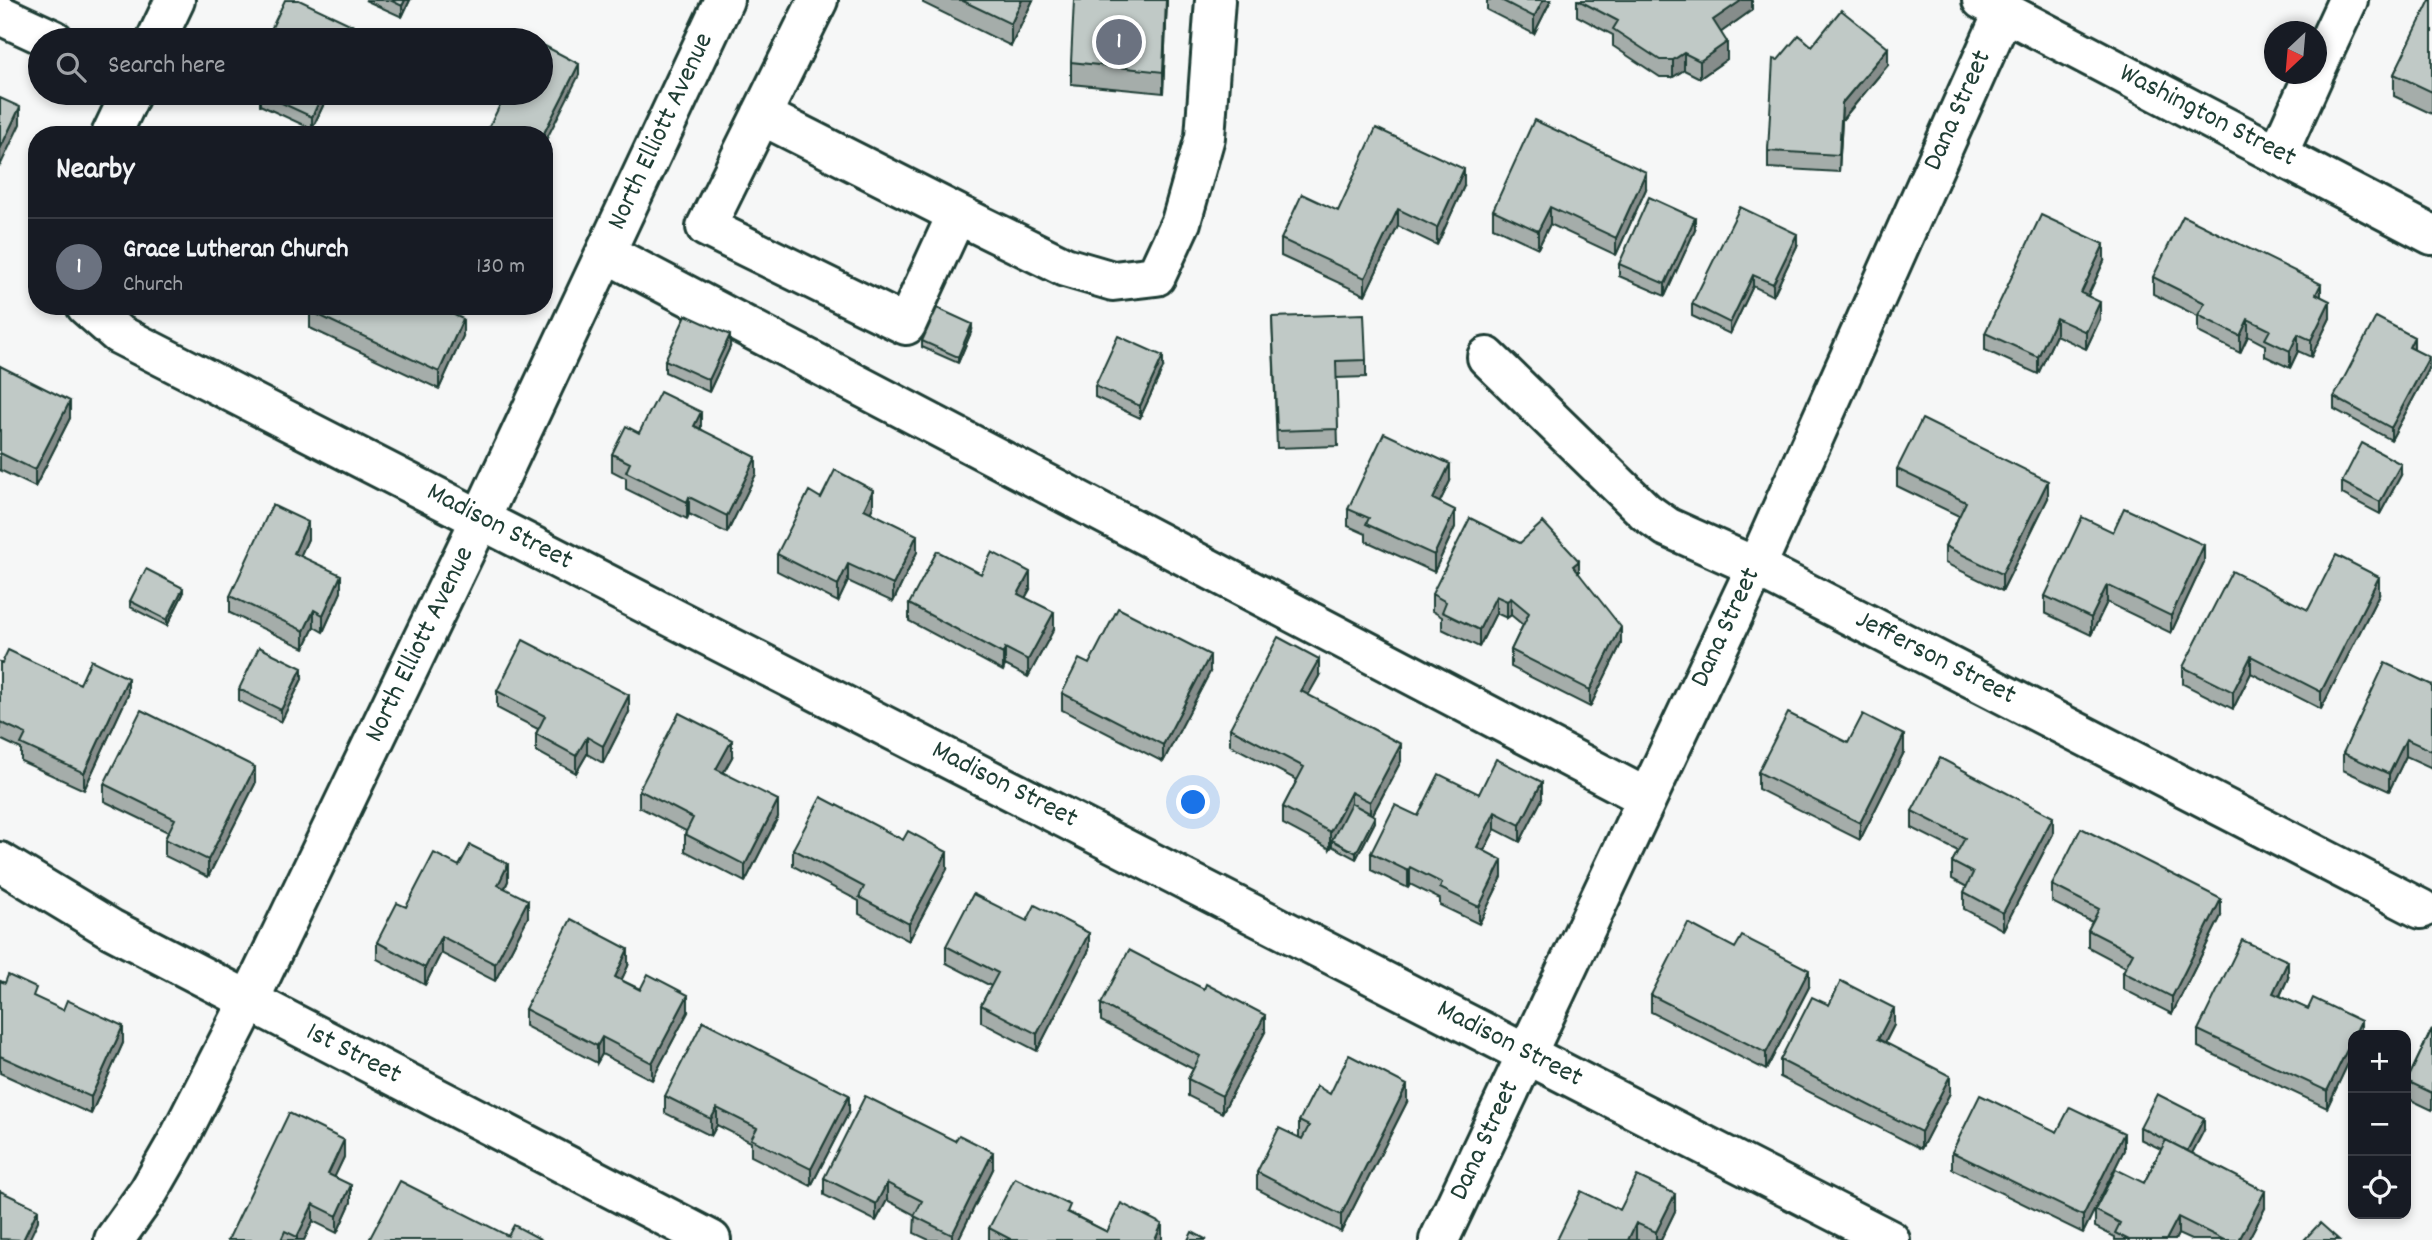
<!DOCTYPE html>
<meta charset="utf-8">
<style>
body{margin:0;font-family:Dekko,sans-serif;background:#242831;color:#f1f3f6}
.controls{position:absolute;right:21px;bottom:21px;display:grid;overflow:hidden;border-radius:14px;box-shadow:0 4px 10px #0003}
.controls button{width:63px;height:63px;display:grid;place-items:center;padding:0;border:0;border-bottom:2px solid #363941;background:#171b24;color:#f1f3f6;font:35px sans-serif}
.compass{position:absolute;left:2264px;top:21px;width:63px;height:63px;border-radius:50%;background:#171b24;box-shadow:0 4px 10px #0003;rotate:206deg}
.you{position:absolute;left:1194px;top:803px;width:24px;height:24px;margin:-18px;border:5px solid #fff;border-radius:50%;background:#1a73e8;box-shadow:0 0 0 10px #1a73e833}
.badge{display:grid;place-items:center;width:46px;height:46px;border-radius:50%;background:#2563eb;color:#fff;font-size:23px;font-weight:700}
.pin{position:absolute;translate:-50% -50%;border:4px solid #fff;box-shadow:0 2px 7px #0006}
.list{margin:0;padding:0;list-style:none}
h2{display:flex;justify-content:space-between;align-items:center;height:91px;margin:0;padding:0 28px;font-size:30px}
h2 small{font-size:23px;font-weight:400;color:#9ea1a6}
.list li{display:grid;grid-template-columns:46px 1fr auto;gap:21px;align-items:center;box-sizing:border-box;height:98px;padding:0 28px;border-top:2px solid #363941}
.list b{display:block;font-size:26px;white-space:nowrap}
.list p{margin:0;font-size:23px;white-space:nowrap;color:#9ea1a6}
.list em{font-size:23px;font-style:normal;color:#9ea1a6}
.icon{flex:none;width:38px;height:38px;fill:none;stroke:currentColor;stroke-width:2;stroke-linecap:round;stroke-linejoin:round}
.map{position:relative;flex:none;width:2432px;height:1240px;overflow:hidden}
.search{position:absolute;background:#171b24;box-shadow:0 4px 10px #0003;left:28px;top:28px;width:525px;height:77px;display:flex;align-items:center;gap:18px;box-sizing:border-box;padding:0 24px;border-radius:38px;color:#9ea1a6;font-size:26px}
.panel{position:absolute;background:#171b24;box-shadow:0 4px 10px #0003;left:28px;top:126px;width:525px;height:189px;border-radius:28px}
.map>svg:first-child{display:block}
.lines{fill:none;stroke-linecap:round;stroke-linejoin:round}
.minor-casing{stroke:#1f3d34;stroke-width:44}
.minor{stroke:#fff;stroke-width:38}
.wall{fill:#a5adaa;stroke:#1f3d34;stroke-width:2}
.shaded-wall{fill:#868d8b;stroke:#1f3d34;stroke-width:2}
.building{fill:#c0c9c6;stroke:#1f3d34;stroke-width:2}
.labels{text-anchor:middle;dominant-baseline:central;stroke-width:6;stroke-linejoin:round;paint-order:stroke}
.street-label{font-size:28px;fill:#1f3d34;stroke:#fff}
</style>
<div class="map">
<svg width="2432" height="1240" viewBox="0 0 2432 1240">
<rect width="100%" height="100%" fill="#f6f7f7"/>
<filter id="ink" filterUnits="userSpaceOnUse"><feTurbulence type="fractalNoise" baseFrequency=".0143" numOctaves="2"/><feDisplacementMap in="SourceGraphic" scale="14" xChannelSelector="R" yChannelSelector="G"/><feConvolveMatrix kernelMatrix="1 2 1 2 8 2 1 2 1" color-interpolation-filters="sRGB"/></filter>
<g filter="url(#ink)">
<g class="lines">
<defs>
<path id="minor" d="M818,0l-112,227 200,98 51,-111 108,53 48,14 43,-5 25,-54 24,-85 10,-137
M1982,0l450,235
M0,15l54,25
M156,40l19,-40
M2316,69l32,-69
M761,115l196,99
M111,135l20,-42
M2278,154l36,-80
M606,253l1041,545
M86,306l32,28 1772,906
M1487,357l159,155 21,15 89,40 665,342
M0,862l111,67 600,311
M114,1240l35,-49 27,-47 73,-143 232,-483 243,-518
M1439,1240l317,-673 248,-556"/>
</defs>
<use href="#minor" class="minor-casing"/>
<use href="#minor" class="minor"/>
</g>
<path class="wall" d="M365,0h45l-8,17z
M923,0h110l-22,46 -88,-43z
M1167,0l-4,93 -92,-9v-22z
M1487,0h64l-17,34 -47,-24z
M1577,0h175v10l-31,22 6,27 -27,19 -16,-8 -11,7h-13l-47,-31v-11l-36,-19z
M2432,0v114l-38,-18v-22z
M1812,46l76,19 -46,55 -3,52 -71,-4v-17l10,-91z
M260,93h69l-17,36 -52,-24z
M1464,186l-27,59 -39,-19 -33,69 -84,-39v-17l57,-28z
M1646,189l-30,66 -66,-31 -12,24 -45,-21v-17z
M1695,230l-30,66 -46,-20v-12z
M1797,246l-24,50 -20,-10 -23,48 -38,-18v-12z
M2104,261l-16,35 12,23 -14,30 -30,-14 -18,39 -53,-24v-17z
M2153,277l168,20 9,21 -19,39 -13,-6 -8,17 -25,-12v-11l-17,-9 -8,17 -42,-21v-16l-45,-22z
M310,311l153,25 -24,53 -129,-61z
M1272,317l94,43v17l-30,1 2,68 -61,2z
M972,330l-14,33 -36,-16v-6z
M730,347l-21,45 -44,-20v-12z
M2414,349l15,20 -38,71 -57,-31v-12z
M0,366l70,52 -35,69 -35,-17z
M1163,368l-23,50 -45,-21v-11z
M701,429l55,45 -29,59 -38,-19 -2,5 -61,-30v-11l-14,-7v-17l27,-21z
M1897,469l151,29 -46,93 -57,-28v-17l14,-30 -62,-30z
M2401,475l-21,39 -38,-20v-12z
M1450,481l-11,22 16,24 -21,45 -68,-31v-7l-18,-8v-17z
M821,498l52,9 -3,5 47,40 -24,50 -45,-21 -10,21 -61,-31v-17z
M2113,532l91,30 -33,71 -64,-31 -16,33 -46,-22v-17z
M308,539l-8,17 41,36 -18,40 -9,-5 -10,21 -74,-35v-17z
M981,574l49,15 -5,9 29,31 -26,48 -23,-12 -2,6 -94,-50v-17z
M1579,574l42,70 -31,63 -79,-40v-17l12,-25 -12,-10 -4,3 -11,-5 -17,34 -37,-18v-12l-10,-6v-17z
M183,594l-16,32 -37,-19v-6z
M2379,594l-58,115 -70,-36 -18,36 -50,-25v-17l125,-57z
M0,662l80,22 48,11 -44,95 -63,-29v-12l-21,-10z
M1089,664l121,8 -47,90 -101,-52v-17z
M1319,676l-11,19 93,66 -28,53 2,8 -19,37 -24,-13 -2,3 -47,-25v-17l14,-27 -67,-35v-17z
M302,679l-21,43 -42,-21v-12z
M2432,685v83l-26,-12 -17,35 -46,-21v-17z
M497,691l132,21 -26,51 -16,-9 -11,19 -40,-22v-17l2,-5 -41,-21z
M1848,743l56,9 -44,88 -102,-51v-17z
M732,757l-9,16 55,44 -33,65 -60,-31v-17l1,-3 -47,-24v-17z
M104,784h151l-47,93 -43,-21v-17l3,-7 -64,-31z
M1479,794l63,5 -22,43 -25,-13 -11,22 18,26 -23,47 -39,-19v-6l-30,-15 -2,4 -37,-18v-17l47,-37z
M1912,811l141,23 -50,96 -39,-21v-17l3,-5 -15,-8v-17l6,-11 -46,-23z
M793,849l154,20 -38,72 -50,-27v-13l-66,-35z
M459,866l49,15 -3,7 23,29 -33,64 -54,-28 -16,32 -48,-26v-17l29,-35z
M2052,885l169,31 -49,98 -49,-25v-17l3,-5 -38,-20v-17l4,-8 -40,-20z
M1027,921l62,29 -52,101 -56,-29v-17l10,-19 -45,-23v-17z
M628,966l-7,14 67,32 -36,68 -50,-26 -5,9 -72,-37v-17z
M2288,978l-8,18 81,39 -34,73 -129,-61v-17z
M0,981l36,17 87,45 -32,71 -91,-41z
M1809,987l-43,83 -115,-58v-17z
M1101,1004l164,28 -43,81 -34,-17v-17l5,-10 -92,-48z
M1829,1005l65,20 -9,18 65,50 -29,56 -141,-72v-17z
M2432,1029v81l-25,-12v-17z
M665,1096l184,16 -38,74 -60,-30v-14l-34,-17 -6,11 -46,-23z
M1407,1102l-66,130 -84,-43v-17l42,-34v-17z
M2140,1127l64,3 -12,23 73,55 -17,32h-57l-13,-6 -3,6h-60v-3l-20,-10v-17l49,-27 17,-34 -21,-10z
M2057,1132l67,18 -41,83 -131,-64v-17z
M344,1157l-10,20 17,25 -14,31 -24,-12 -9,19h-76z
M993,1169l-35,71h-29l-15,-7 1,-18 -28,-15 -11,21 -52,-26v-17z
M1620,1210l55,1 -14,29h-104z
M1070,1213l37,19 55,8h-173v-12z"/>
<path class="shaded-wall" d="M405,0h5l-8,17v-11z
M1022,0h11l-22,46v-22z
M1166,0h1l-4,93v-21z
M1543,0h8l-17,34v-17z
M1742,0h10v10l-39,28v-18z
M354,26v11l-1,3h-6z
M1727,42v17l-27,19v-17z
M1888,48v17l-46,55 -3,52 3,-69z
M1684,53v17l-11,7v-17z
M579,64v11l-35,69v-9h-1z
M323,93h6l-17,36v-12z
M20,107v17l-20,42v-17z
M1464,169v17l-27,59v-17z
M1646,172v17l-30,66v-17z
M1550,207v17l-12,24v-17z
M1398,209v17l-33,69v-17z
M1695,218v12l-30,66v-12z
M1797,234v12l-24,50v-12z
M2104,244v17l-23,49v-17z
M1753,275v11l-23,48v-11z
M2321,284v17l-5,-7z
M2330,301v17l-19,39v-17z
M2100,302v17l-14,30v-17z
M2056,318v17l-18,39v-17z
M463,319v17l-24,53v-17z
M2248,319v17l-8,17v-17z
M972,324v6l-14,33v-6z
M2298,334v17l-8,17v-17z
M730,335v12l-21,45v-12z
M2414,337v12l-5,10v-12z
M1163,356v12l-23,50v-12z
M2429,357v12l-38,71v-12z
M70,401v17l-35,69v-17z
M701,412v17l-7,-3z
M756,457v17l-29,59v-17z
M1450,464v17l-17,35v-17z
M2401,464v11l-21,39v-12z
M2048,481v17l-46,93v-17z
M873,490v17l-9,19v-17z
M689,497v17l-2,5v-17z
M1455,510v17l-21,45v-17z
M308,522v17l-14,31v-17z
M917,535v17l-24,50v-17z
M2204,545v17l-33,71v-17z
M1579,561v17l-6,-12z
M848,564v17l-10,21v-17z
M1030,572v17l-12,22v-17z
M341,575v17l-18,40v-17z
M2379,577v17l-58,115v-17z
M2107,585v17l-16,33v-17z
M183,588v6l-16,32v-6z
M1496,596v17l-17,34v-17z
M1511,598v17l-4,3v-17z
M314,610v17l-10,21v-17z
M1054,612v17l-26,48v-17z
M1621,627v17l-31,63v-17z
M1005,648v17l-2,6v-17z
M1210,655v17l-47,90v-17z
M2251,656v17l-18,36v-17z
M1319,659v17l-18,32v-17z
M302,668v11l-21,43v-12z
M128,678v17l-44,95v-17z
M629,695v17l-26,51v-17z
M1904,735v17l-44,88v-17z
M587,737v17l-11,19v-17z
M2406,739v17l-17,35v-17z
M732,740v17l-16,29v-17z
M1401,744v17l-31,58v-17z
M255,767v17l-47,93v-17z
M1542,782v17l-22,43v-17z
M1351,792v17l-19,31v6l-2,3v-17z
M778,800v17l-33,65v-17z
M1495,812v17l-18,35v-17z
M1375,816v6l-19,37v-6z
M2053,817v17l-50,96v-17z
M947,852v17l-38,72v-17z
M1502,860v17l-23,47v-17z
M508,864v17l-10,21v-17z
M1410,867v17l-2,4v-17z
M2221,899v17l-49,98v-17z
M528,900v17l-33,64v-17z
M1089,933v17l-52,101v-17z
M441,936v17l-16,32v-17z
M628,949v17l-13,28v-17z
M2288,961v17l-15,32v-17z
M1809,970v17l-43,83v-17z
M688,995v17l-36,68v-17z
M1894,1008v17l-16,31v-17z
M1265,1015v17l-43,81v-17z
M2361,1021v14h-7z
M123,1026v17l-32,71v-17z
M2353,1036v17l-26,55v-17z
M602,1037v17l-5,9v-17z
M1950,1076v17l-29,56v-17z
M1407,1085v17l-66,130v-17z
M849,1095v17l-38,74v-17z
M717,1108v17l-6,11v-17z
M2204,1118v12l-17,33v-12z
M2124,1133v17l-41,83v-17z
M344,1140v17l-16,34v-17z
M993,1152v17l-35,71h-6v-5z
M887,1183v17l-11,21v-17z
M351,1185v17l-14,31v-17z
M2265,1191v17l-17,32h-9z
M1675,1194v17l-14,29h-5v-8z
M313,1204v17l-9,19h-7v-3z
M38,1209v12l-9,19h-6z
M2178,1217v17l-3,6h-9z
M1636,1223v17h-8z
M1162,1224v16h-7z"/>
<path class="building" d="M285,0h14l55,26 -7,14h-81z
M390,0h15l-3,6z
M961,0h61l-11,24z
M1074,0h92l-3,72 -92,-10z
M1501,0h42l-9,17z
M1578,0h164l-29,20 14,22 -27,19 -16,-8 -11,7h-13l-47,-31 5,-8z
M2430,0h2v92l-38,-18z
M1841,10l47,38 -46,55 -3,52 -71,-4 5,-92 5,1 21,-25 13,11z
M541,44l38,20 -36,71h-58l21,-42h35z
M260,93h63l-11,24z
M0,98l20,9 -20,42z
M1534,120l112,52 -30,66 -66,-31 -12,24 -45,-21z
M236,127l16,8h-20z
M1376,128l88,41 -27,59 -39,-19 -33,69 -84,-39 21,-45 36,17z
M1649,197l46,21 -30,66 -46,-20z
M1740,207l57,27 -24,50 -20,-9 -23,48 -38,-19z
M2041,215l63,29 -23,49 19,9 -14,30 -30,-14 -18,39 -53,-24z
M2183,216l138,68 -5,10 14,7 -19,39 -13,-6 -8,17 -25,-12 5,-9 -22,-11 -8,17 -42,-21 7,-12 -52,-26z
M313,306h122l28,13 -24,53 -129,-61z
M937,308l35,16 -14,33 -36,-16z
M1364,314l2,46 -30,1 2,68 -61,2 -5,-114z
M686,315l44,20 -21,45 -44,-20z
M2376,317l38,20 -5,10 20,10 -38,71 -57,-31z
M1118,336l45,20 -23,50 -45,-20z
M0,366l70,35 -35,69 -35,-17z
M660,392l41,20 -7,14 62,31 -29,59 -38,-19 -2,5 -61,-30 4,-9 -18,-9 14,-28 13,7z
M1922,419l126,62 -46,93 -57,-28 21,-44 -69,-33z
M1384,433l66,31 -17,35 22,11 -21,45 -68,-31 3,-6 -21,-9z
M2362,443l39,21 -21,38 -38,-20z
M835,470l38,20 -9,19 53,26 -24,50 -45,-21 -10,21 -61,-31 32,-63 12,7z
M272,505l36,17 -14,31 47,22 -18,40 -9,-5 -10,21 -74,-35z
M2124,508l80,37 -33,71 -64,-31 -16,33 -46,-22 37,-79 31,15z
M1470,518l50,25 23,-21 36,39 -6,5 48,61 -31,63 -79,-40 18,-37 -18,-15 -4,3 -11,-5 -17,34 -37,-18 4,-10 -14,-8z
M937,551l44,23 11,-22 38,20 -12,22 36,18 -26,48 -23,-12 -2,6 -94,-50z
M2336,555l43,22 -58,115 -70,-36 -18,36 -50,-25 49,-96 76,39z
M146,569l37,19 -16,32 -37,-19z
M1118,608l92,47 -47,90 -101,-52 17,-34 10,5z
M1278,637l41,22 -18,32 100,53 -31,58 -19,-10 -21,40 -47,-25 21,-40 -74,-39z
M523,640l106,55 -26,51 -16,-9 -11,19 -40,-22 9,-18 -48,-25z
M259,647l43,21 -21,42 -42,-21z
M8,650l72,34 11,-24 37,18 -44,95 -63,-29 5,-10 -26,-12v-60l2,1z
M2385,663l47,22v66l-26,-12 -17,35 -46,-21z
M141,710l114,57 -47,93 -43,-21 10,-20 -71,-35z
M679,713l53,27 -16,29 62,31 -33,65 -60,-31 8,-16 -54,-28z
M1788,713l60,30 15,-29 41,21 -44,88 -102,-51z
M1940,758l113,59 -50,96 -39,-21 9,-19 -21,-11 13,-24 -53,-27z
M1496,759l46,23 -22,43 -25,-13 -18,35 25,13 -23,47 -39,-19 2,-5 -32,-16 -2,4 -37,-18 24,-48 23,11 21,-42 40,20z
M821,797l82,43 5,-9 39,21 -38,72 -50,-27 5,-10 -71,-38z
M1351,803l24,13 -19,37 -24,-13z
M2081,828l140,71 -49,98 -49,-25 10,-19 -45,-23 11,-21 -47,-24z
M470,845l38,19 -10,21 30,15 -33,64 -54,-28 -16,32 -48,-26 20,-39 9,4 28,-54 25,13z
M973,894l54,27 8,-16 54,28 -52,101 -56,-29 17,-32 -52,-27z
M571,919l57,30 -13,28 25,13 8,-16 40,21 -36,68 -50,-26 -5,9 -72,-37z
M1688,923l47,25 7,-12 67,34 -43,83 -115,-58z
M2242,940l46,21 -15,32 35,16 5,-11 48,23 -34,70 -129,-61z
M1129,950l75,39 2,-5 59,31 -43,81 -34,-17 12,-23 -99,-52z
M8,975l28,13 -3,8 30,14 4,-10 56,26 -32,71 -91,-41v-75l5,2z
M1841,981l53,27 -16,31 72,37 -29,56 -141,-72 32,-63 17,8z
M703,1021l146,74 -38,74 -60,-30 6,-11 -40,-20 -6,11 -46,-23z
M2432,1029v64l-25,-12z
M1349,1055l58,30 -66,130 -84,-43 22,-44 23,11 7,-13 -10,-5 18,-35 13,8z
M2157,1094l47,24 -17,33 -47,-24z
M1980,1095l77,37 13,-25 54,26 -41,83 -131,-64z
M865,1096l90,45 4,-6 34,17 -41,83 -38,-19 8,-15 -35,-18 -11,21 -52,-26z
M289,1113l55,27 -16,34 23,11 -14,31 -24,-12 -16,33 -12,-6 -4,9h-53z
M2166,1140l99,51 -26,49h-15l-46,-23 -12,23h-37l-14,-7 5,-10 -25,-13 21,-41 28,14z
M1637,1176l38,18 -19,38 -20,-9 -8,17h-71l24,-49 39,19z
M1015,1178l55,27 -3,7 40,20 14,-29 41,21 -7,16h-143l-23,-12z
M400,1181l108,55 6,-11 28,15h-173z
M0,1191l38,18 -15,31 -23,-1z
M2320,1223l19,17h-35z
M1192,1232l15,8h-19z"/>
</g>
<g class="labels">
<g class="street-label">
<text transform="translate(1959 111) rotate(-66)">Dana Street</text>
<text transform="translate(2207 117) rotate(27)">Washington Street</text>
<text transform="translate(662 132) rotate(-65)">North Elliott Avenue</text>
<text transform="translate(499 528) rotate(27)">Madison Street</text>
<text transform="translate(1727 628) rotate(-65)">Dana Street</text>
<text transform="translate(421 645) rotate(-64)">North Elliott Avenue</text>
<text transform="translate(1935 659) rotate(27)">Jefferson Street</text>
<text transform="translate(1004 786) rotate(27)">Madison Street</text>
<text transform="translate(1509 1045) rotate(27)">Madison Street</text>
<text transform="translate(353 1055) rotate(27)">1st Street</text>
<text transform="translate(1486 1141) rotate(-65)">Dana Street</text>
</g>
</g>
</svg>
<div class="controls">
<button>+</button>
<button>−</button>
<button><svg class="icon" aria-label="locate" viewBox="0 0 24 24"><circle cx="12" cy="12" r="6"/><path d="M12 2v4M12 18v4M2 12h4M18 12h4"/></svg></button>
</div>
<svg class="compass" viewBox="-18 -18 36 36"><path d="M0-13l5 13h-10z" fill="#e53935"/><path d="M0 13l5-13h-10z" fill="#9ea1a6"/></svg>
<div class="you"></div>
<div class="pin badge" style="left:1119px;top:42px;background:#6b7280">1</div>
<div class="search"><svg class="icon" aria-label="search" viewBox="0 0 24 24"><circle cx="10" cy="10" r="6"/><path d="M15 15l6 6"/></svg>Search here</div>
<section class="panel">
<h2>Nearby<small></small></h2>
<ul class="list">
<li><span class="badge" style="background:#6b7280">1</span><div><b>Grace Lutheran Church</b><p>Church</p></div><em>130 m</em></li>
</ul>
</section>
</div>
